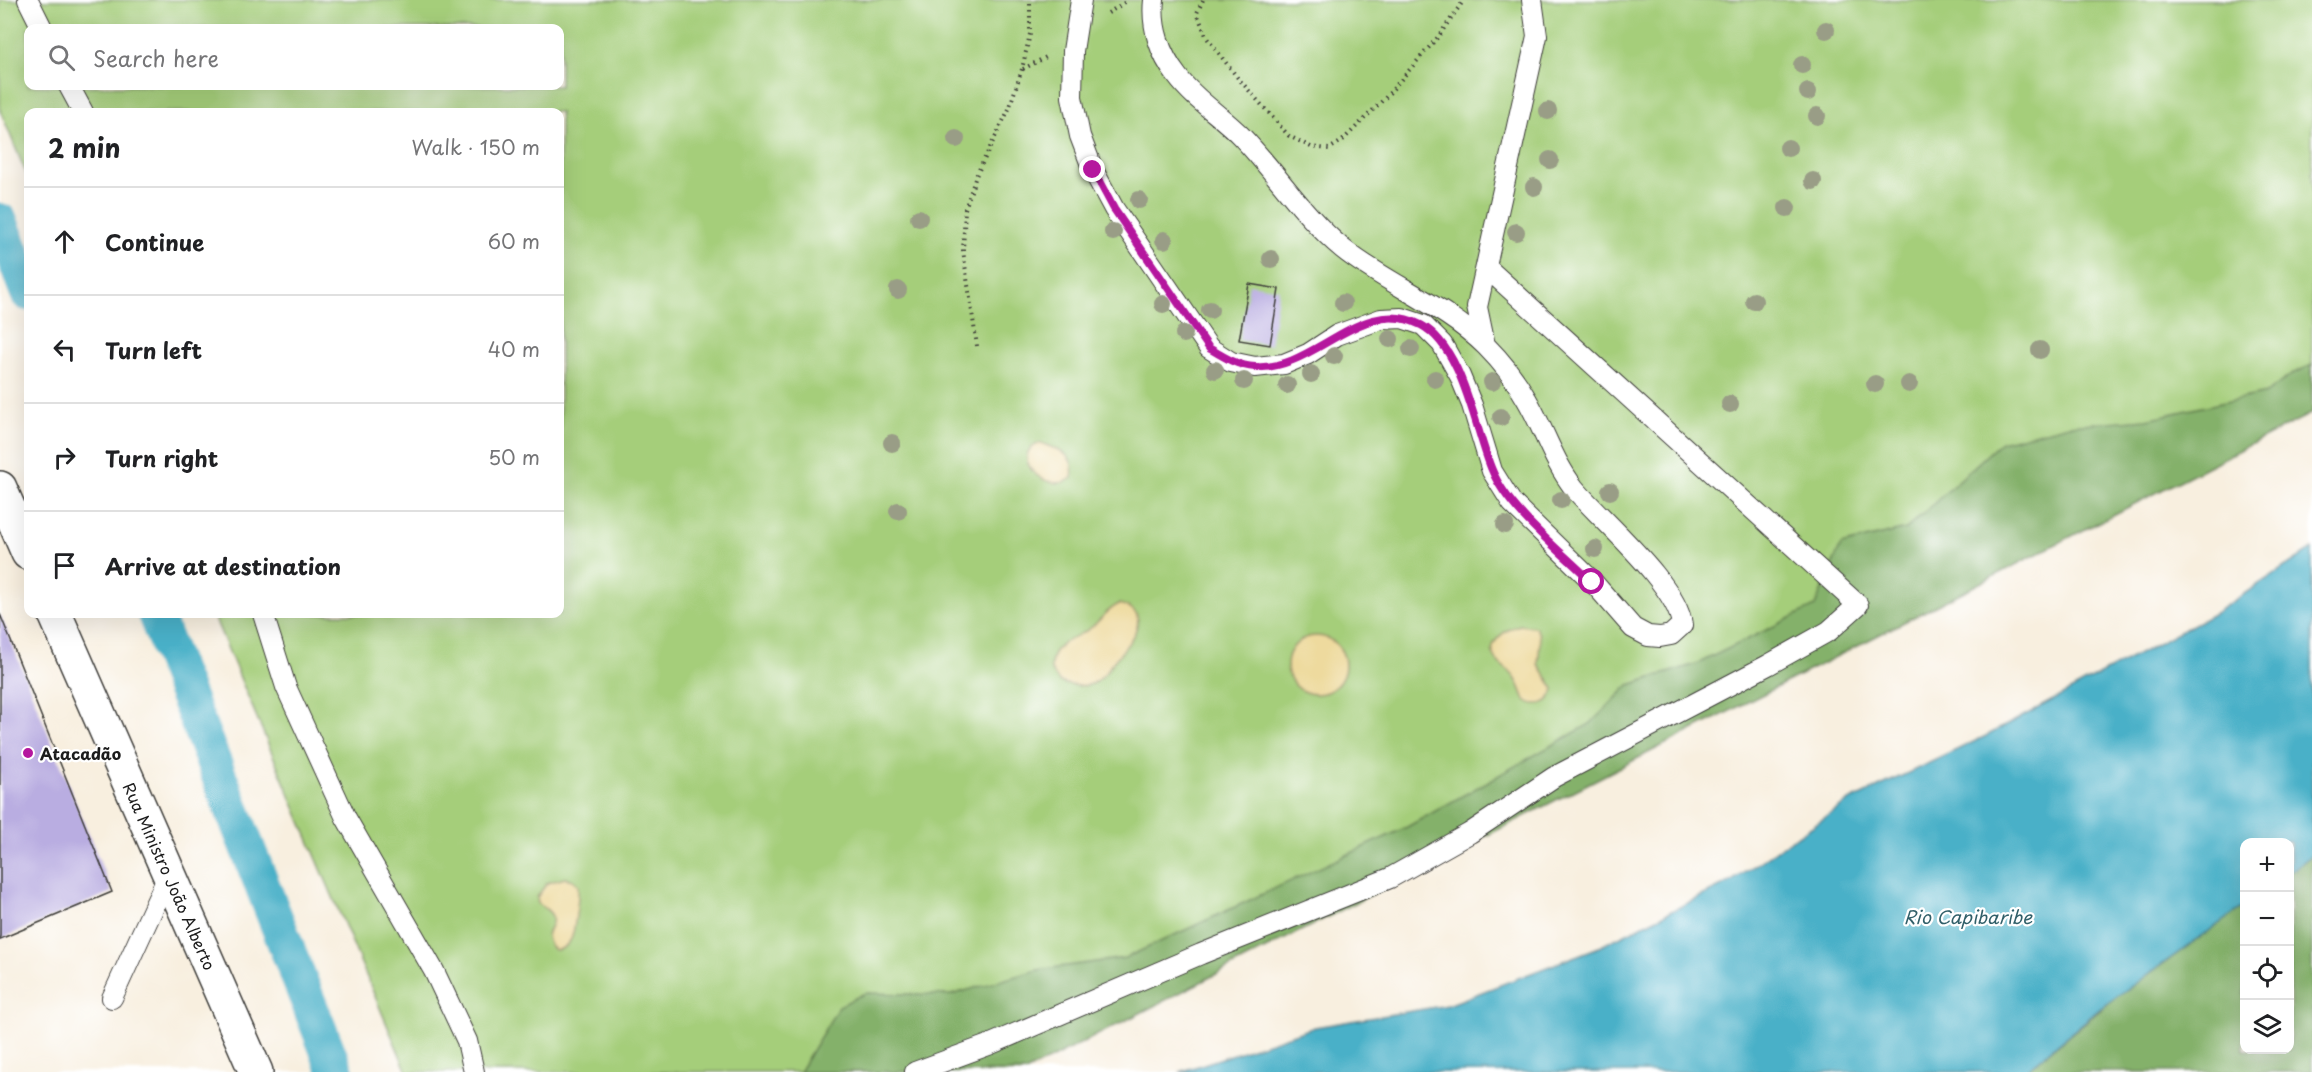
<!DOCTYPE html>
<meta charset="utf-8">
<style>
body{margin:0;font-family:"Playpen Sans",sans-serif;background:#f2f2f2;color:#202124}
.controls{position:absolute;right:18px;bottom:18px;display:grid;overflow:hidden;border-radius:12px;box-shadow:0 6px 24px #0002}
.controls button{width:54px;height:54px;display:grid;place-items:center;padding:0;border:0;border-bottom:2px solid #e0e0e0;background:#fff;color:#202124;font:30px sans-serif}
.stop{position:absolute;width:18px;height:18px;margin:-14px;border:4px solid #b5179e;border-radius:50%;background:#fff}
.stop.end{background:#b5179e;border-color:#fff;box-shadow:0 2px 6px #0008}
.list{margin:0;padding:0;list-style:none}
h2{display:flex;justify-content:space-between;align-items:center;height:78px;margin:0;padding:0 24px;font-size:26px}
h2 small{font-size:20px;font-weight:400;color:#757577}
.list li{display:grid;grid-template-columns:39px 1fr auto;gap:18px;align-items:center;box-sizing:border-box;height:108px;padding:0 24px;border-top:2px solid #e0e0e0}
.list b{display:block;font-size:22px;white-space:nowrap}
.list em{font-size:20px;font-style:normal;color:#757577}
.icon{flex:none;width:33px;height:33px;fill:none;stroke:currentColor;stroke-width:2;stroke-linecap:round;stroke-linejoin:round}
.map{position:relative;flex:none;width:2312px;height:1072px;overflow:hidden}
.search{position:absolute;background:#fff;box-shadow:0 6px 24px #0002;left:24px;top:24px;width:540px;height:66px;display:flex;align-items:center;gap:15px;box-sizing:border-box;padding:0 21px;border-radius:12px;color:#757577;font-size:22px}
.panel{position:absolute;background:#fff;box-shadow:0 6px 24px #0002;left:24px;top:108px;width:540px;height:510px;border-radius:12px}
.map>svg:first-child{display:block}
.green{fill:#a5ce7a;stroke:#60754b;stroke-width:1.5;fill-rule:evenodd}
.forest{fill:#84b16a;stroke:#506643;stroke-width:1.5}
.sand{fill:#eeda9e;stroke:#857b5d;stroke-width:1.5}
.water{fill:#49b0c8;stroke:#326672;stroke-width:1.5}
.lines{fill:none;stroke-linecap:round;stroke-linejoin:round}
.canal{stroke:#49b0c8;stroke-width:36}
.building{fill:#b9ade1}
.service-casing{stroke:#3d3c39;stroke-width:22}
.minor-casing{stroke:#3d3c39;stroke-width:36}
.path{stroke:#3d3c39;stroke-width:4;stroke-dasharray:1.5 4.5;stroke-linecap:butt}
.service{stroke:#fff;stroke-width:20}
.minor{stroke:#fff;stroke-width:33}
.tree{fill:#999d86}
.route{stroke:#b5179e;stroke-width:8}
.poi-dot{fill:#b5179e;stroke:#fff;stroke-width:2}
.labels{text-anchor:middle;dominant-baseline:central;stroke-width:4.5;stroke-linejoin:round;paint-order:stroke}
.poi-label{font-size:16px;font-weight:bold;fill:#1c1c1c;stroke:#fff;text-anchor:start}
.street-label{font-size:16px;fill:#1c1c1c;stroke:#fff}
.water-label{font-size:18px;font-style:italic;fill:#305f69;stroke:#fff}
</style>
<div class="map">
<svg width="2312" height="1072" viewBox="0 0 2312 1072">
<rect width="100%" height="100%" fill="#fff"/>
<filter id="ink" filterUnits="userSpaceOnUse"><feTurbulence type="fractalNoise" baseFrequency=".0167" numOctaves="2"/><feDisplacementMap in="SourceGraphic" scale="12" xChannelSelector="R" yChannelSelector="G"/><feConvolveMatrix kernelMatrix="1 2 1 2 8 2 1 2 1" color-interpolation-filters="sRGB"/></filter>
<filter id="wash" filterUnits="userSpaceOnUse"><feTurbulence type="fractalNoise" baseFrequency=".008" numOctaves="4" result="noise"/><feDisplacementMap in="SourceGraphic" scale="24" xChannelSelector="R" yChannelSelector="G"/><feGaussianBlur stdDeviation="1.35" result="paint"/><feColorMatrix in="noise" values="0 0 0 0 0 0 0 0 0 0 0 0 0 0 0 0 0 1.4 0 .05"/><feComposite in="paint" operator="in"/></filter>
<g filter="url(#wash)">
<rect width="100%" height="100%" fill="#f8efdf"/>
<path class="green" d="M0,0h2312v413l-1287,659h-618l-194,-458h347v-502h-532v66l-28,-68zM28,28h532v58h-532z"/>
<path class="forest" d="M2312,365v48l-1287,659h-226l40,-66 26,-13 86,2 86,-25 88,-12 282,-131 183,-103 39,-39 70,-22 116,-57 26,-61 65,-16 95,-87 68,-17 78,-6 119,-26 28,-20z
M2312,855v217h-288l90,-73 130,-93v144h46v-178z"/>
<path class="sand" d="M1041,443c20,8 35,11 31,35 -26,19 -67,-24 -31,-35z
M1119,604c38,8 9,41 -5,57 -6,7 -10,16 -18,21 -11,6 -26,4 -37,0l-8,-12c-1,-32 25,-29 42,-44 9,-8 15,-17 26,-22z
M1520,625l15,2 4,7 1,9 -2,21 16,25c-3,15 -17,19 -29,11 -3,-7 -5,-15 -10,-22 -5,-8 -15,-12 -20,-20 -10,-16 13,-30 25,-33z
M1287 665a29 29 0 1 1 58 0a29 29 0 1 1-58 0Z
M565,878l8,2 5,5c1,9 -3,49 -8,56 -4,6 -9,9 -16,9 -22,-22 19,-27 -16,-46l-1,-7 10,-14z"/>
<path class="water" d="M2312,549v306l-22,17v-30h-46v64l-142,101 -78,65h-844l135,-45 133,-22 151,-58 131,-65 121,-82 135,-64 229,-123z"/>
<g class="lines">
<path class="canal" d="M0,221l28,72
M155,614l181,458"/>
</g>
<g id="blocks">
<path class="building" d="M1249,284l30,5 -9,56 -31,-5z
M0,614l112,278 -112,47z"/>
</g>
</g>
<g filter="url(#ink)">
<use href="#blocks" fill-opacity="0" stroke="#3d3c39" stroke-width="1.5"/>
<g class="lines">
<defs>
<path id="service" d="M28,0l14,28
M1081,0l-8,51 -1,46 8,39 13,34 21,39 95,139 22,14 24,5 29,-3 24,-10 29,-19 44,-16 21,-1 21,7 19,19 18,32 12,29 20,66 20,32 80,78 41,47 15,8 12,1 11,-2 11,-10c-4,-40 -81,-105 -108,-137 -21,-27 -30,-59 -47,-88 -11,-20 -25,-38 -41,-54 -41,-41 -98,-61 -143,-97 -40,-33 -67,-77 -103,-114 -20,-20 -46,-36 -63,-59 -17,-22 -26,-49 -23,-76
M69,86l14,26
M1485,345l-8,-38 60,-271 -5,-36
M263,614l23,73 60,131 88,153 33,70 7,31
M112,998l57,-124
M915,1072l76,-28 210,-90 189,-76 80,-45 84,-56 214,-112 61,-34 29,-26 -372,-338"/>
<path id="minor" d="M0,488l28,65
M55,614l201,458"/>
</defs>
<use href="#service" class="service-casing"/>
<use href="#minor" class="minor-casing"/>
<path class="path" d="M1203,0l-6,13 10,25 30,39 52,59 22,11 18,2 13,-8 43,-43 53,-61 26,-37
M1108,13l19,-12
M1023,69l23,-12
M977,346l-14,-95 2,-42 11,-33 33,-67 13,-40 8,-35v-34"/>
<use href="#service" class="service"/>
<use href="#minor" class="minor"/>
</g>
<g class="tree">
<circle cx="1826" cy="30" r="9"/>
<circle cx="1802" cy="65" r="9"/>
<circle cx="1808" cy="92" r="9"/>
<circle cx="1548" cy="111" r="9"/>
<circle cx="1817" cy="116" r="9"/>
<circle cx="956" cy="139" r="9"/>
<circle cx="1788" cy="148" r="9"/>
<circle cx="1550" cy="160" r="9"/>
<circle cx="1813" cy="181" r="9"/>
<circle cx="1534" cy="187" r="9"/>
<circle cx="1139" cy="200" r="9"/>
<circle cx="1787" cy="208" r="9"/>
<circle cx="919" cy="218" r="9"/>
<circle cx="1113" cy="232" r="9"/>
<circle cx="1516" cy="232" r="9"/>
<circle cx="1164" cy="240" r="9"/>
<circle cx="1271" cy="259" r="9"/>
<circle cx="898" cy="290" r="9"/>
<circle cx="1754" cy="301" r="9"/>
<circle cx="1343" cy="303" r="9"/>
<circle cx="1163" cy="304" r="9"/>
<circle cx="1210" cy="310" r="9"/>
<circle cx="1184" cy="334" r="9"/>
<circle cx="1390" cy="339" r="9"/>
<circle cx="1411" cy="349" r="9"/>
<circle cx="2040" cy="350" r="9"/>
<circle cx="1334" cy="356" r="9"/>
<circle cx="1215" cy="370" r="9"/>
<circle cx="1311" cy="374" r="9"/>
<circle cx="1435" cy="379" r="9"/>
<circle cx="1244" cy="381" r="9"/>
<circle cx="1492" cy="382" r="9"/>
<circle cx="1875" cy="384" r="9"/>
<circle cx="1909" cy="384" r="9"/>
<circle cx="1287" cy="385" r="9"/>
<circle cx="1730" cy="404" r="9"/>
<circle cx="1501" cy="417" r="9"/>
<circle cx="892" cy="443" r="9"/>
<circle cx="1610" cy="491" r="9"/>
<circle cx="1561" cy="500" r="9"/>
<circle cx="898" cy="511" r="9"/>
<circle cx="1505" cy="525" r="9"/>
<circle cx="1595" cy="549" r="9"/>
</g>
</g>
<g class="lines" filter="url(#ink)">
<path class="route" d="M1093,170l21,39 95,139c15,9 29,18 46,19 59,5 106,-74 166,-42 42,22 54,105 71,145 16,40 69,81 100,112"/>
</g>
<circle class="poi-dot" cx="28" cy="753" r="6"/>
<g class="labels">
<g class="poi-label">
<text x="40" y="753">Atacadão</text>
</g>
<g class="street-label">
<text transform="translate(170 876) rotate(66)">Rua Ministro João Alberto</text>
</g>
<g class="water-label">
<text x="1968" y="916">Rio Capibaribe</text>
</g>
</g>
</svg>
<div class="controls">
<button>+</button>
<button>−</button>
<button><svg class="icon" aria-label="locate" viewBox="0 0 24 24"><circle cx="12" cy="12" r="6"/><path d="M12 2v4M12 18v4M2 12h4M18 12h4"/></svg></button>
<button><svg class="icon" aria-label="layers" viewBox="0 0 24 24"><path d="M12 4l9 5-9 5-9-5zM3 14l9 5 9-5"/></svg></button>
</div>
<div class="stop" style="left:1592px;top:582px"></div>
<div class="stop end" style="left:1093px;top:170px"></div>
<div class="search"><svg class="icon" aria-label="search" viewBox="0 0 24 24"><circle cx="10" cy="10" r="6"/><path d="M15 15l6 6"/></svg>Search here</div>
<section class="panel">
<h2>2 min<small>Walk · 150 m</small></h2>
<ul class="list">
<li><svg class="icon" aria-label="ahead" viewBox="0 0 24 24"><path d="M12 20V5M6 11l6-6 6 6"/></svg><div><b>Continue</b></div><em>60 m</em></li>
<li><svg class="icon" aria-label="left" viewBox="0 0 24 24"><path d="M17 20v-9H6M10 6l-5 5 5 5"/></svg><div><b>Turn left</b></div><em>40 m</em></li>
<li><svg class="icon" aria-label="right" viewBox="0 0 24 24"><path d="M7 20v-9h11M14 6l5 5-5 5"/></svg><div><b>Turn right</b></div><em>50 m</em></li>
<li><svg class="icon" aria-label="arrive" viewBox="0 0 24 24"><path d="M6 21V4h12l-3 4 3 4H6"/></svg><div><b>Arrive at destination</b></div></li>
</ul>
</section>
</div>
